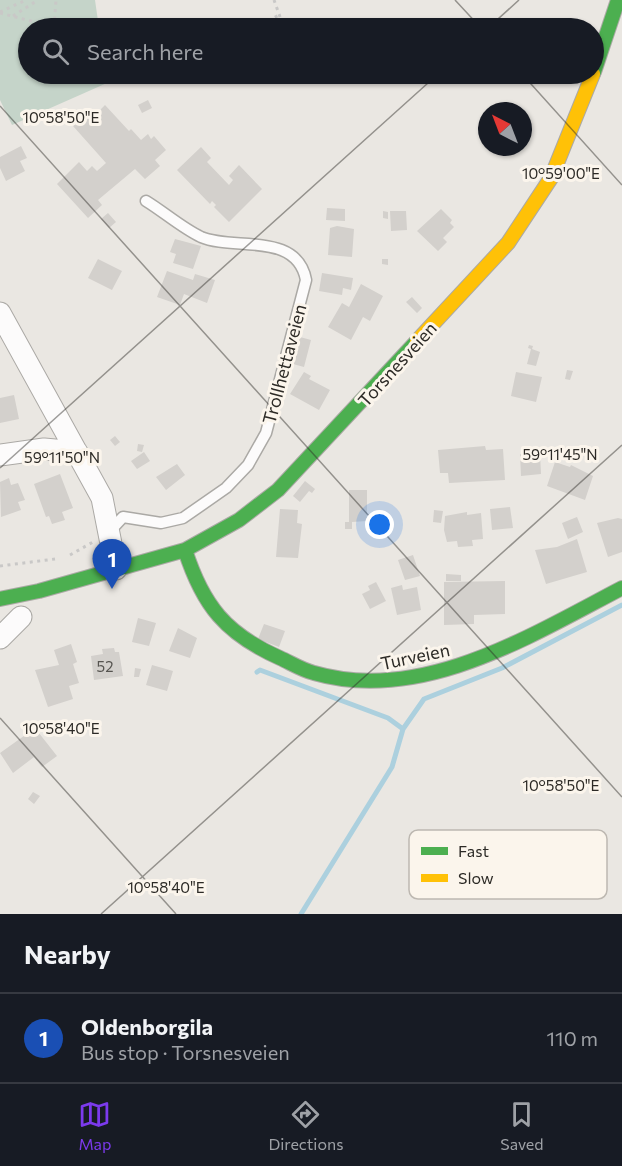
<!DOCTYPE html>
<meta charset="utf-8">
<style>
body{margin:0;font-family:Commissioner,sans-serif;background:#20242c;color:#f1f3f6}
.compass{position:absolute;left:478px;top:102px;width:54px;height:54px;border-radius:50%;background:#171b24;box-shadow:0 2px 4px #0004;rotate:318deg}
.you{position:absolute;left:380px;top:525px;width:21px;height:21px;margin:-15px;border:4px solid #fff;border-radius:50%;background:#1a73e8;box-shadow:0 0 0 9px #1a73e833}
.badge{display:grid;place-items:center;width:39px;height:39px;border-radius:50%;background:#7c3aed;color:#fff;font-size:20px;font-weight:700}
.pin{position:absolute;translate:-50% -50px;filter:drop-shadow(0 2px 3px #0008)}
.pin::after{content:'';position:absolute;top:32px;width:21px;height:18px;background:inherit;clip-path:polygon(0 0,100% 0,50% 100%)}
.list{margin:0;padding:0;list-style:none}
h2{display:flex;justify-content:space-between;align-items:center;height:78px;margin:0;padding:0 24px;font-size:26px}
h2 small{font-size:20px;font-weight:400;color:#9ea1a6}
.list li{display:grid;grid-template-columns:39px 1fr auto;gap:18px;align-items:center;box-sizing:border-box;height:90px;padding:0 24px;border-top:2px solid #363941}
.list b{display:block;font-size:22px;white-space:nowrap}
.list p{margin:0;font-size:20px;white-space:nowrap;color:#9ea1a6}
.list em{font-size:20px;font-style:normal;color:#9ea1a6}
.icon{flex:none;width:33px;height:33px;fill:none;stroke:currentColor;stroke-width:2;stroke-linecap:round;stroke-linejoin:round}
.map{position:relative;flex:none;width:622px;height:914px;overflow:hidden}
.search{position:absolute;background:#171b24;box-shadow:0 2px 4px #0004;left:18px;right:18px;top:18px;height:66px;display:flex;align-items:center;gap:15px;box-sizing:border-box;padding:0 21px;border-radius:33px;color:#9ea1a6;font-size:22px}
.sheet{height:168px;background:#171b24}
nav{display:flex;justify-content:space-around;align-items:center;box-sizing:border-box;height:84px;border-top:2px solid #363941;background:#171b24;font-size:16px;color:#9ea1a6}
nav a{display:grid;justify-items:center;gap:3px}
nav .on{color:#7c3aed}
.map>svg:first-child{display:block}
.green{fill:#c5d4c9}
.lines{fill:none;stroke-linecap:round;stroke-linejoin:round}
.stream{stroke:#acd0de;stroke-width:5}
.building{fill:#d3d0cc}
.lane-casing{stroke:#aba9a5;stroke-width:13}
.street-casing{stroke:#aba9a5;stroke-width:23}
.fast-casing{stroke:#aba9a5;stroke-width:16}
.slow-casing{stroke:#aba9a5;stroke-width:16}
.path{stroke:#c9c8c7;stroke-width:3;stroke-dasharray:3 4.5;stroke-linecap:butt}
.lane{stroke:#fcfbfb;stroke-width:10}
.street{stroke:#fcfbfb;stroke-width:21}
.fast{stroke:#4caf50;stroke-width:14}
.slow{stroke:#ffc107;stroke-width:14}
.ticks{fill:none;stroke:#2c2a26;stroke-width:1.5;stroke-opacity:0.45}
.labels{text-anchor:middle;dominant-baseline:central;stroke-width:6;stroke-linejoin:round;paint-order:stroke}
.number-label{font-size:15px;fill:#565450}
.street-label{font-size:18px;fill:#2c2a26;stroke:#fbf5ec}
.key{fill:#fbf5ec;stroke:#bdb8b1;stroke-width:1.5}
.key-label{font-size:16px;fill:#2c2a26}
.ticks-label{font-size:15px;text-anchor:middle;fill:#2c2a26;stroke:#fbf5ec;stroke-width:6;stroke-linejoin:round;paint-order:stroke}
</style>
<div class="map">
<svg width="622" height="914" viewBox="0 0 622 914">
<rect width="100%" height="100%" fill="#eae7e2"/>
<path class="green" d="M0,0h95l4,28h-71v46h78l1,9 -95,42 -12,-25z"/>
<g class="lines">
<path class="stream" d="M257,672l3,-2 128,48 15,11
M301,914l91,-147 11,-38 21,-30 78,-31 120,-63"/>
</g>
<path class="building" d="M148,100l4,8 -10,5 -4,-8z
M105,105l24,26 2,-2 10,11 7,-6 3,5 3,-3 12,14 -11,10 5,6 -15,13 -10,-10 -37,31 4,5 -14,13 -31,-34 22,-22 8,9 5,-5 5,5 9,-8 -33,-37 13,-13 5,6z
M21,146l6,12 -7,3 5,10 -19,10 -6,-13v-11z
M201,147l10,11 -4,4 22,23 4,-5 -4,-4 10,-11 23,24 -33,33 -15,-15 2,-2 -4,-4 -2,3 -33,-34z
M327,208l18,1v12l-19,-1z
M441,209l11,11 -2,3 4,4 -11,11 4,4 -9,9 -21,-20z
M383,211l5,1v7l-5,-1z
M390,211h16l1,19 -16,1z
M108,213l8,9 -7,6 -8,-9z
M337,226l17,3 -2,28 -24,-2 2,-27z
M175,239l26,7 -8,23 -20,-6 3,-9 -6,-2z
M98,259l24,12 -10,19 -24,-12z
M382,259h6v6l-6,-1z
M167,271l26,9 2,-6 20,6 -8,23 -23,-9 -4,11 -23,-8z
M322,273l31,5 -2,12 -8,-2 -1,7 -23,-4z
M361,284l22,12 -13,25 -7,-4 -12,23 -23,-13 14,-24 7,4z
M412,297l10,11 -5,5 -11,-11z
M300,337l11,3 -7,27 -11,-3z
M529,345l4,1 -1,3 8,3 -4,14 -9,-2 4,-15 -3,-1z
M567,370l6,1 -3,9 -5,-1z
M304,372l7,4 -2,3 21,11 -11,20 -29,-16z
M516,372l26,5 -6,25 -25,-6z
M14,395l5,24 -19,4v-25z
M115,436l5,6 -5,4 -5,-6z
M138,444l6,1 -2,7 -5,-1z
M485,446l1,4 17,-1 2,31 -56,3 -1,-10h-8l-2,-23z
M144,452l6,9 -13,8 -6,-8z
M540,453l1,21 -20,2 -1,-22z
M555,462l15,5 1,-2 22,11 -8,24 -38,-14z
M177,464l8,11 -19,15 -10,-13z
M60,474l13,34 -11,4 3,8 -13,4 -3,-8 -3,1 -12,-33z
M9,478l2,7 7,-2 7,17 -7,2 3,8 -20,7 -1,-35z
M305,481l10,8 -3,4 -3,-2 -9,11 -7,-6z
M349,490h18v31l-15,1v7h-7v-7h4z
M510,507l3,21 -21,2 -2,-21z
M280,509l18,1 -1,13 5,1 -4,34 -22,-1z
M434,510l9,1 -2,12 -8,-1z
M467,512v3l14,-2 2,26 -11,1 1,6 -15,1 -1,-6 -10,1 -3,-12 1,-14z
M577,517l6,15 -15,7 -6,-16z
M618,518l4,1v33l-14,5 -11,-34z
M577,539l10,33 -41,12 -11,-34 22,-3z
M413,555l7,21 -15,4 -7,-20z
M446,574l15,1v6h-15z
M505,581v33l-31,1v9l-30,1v-43z
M376,582l10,19 -16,8 -8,-15 8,-4 -2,-4z
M402,585l1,5 14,-3 4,23 -24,5 -6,-27z
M138,618l18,5 -7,23 -17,-4z
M264,624l21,7 -6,16 -21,-8z
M178,628l19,10 -7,20 -21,-7z
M71,644l6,18 -4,2 6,19 -10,3 4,13 -25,8 -13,-37 24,-5 -5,-15z
M114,648l1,4h4l4,24 -29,4 -3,-24 12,-2 -1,-5z
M152,665l21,6 -6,20 -21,-6z
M135,668l6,1 -2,8h-5z
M35,728l22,28 -15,11 -8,-10 -21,16 -13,-20z
M33,792l7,4 -6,8 -6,-5z"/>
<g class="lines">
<defs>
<path id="lane" d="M110,531l13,-14 38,6 22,-5 43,-30 22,-23 18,-32 40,-153c-9,-49 -73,-29 -105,-43 -19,-9 -37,-25 -55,-36"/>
<path id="street" d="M0,313l102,185 14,71
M0,455l44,-6 33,3
M0,638l21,-21"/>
<path id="fast" d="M594,72l24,-72
M185,550c18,56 41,84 95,108 11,5 22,12 34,15 107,31 216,-37 308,-85
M0,599l39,-8 146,-41 54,-30 39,-30 139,-149"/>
<path id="slow" d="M417,341l91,-98 43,-65 42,-104"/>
</defs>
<use href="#lane" class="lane-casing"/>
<use href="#street" class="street-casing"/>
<use href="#fast" class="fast-casing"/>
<use href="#slow" class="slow-casing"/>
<path class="path" d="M274,0l10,28
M0,12l26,-12
M0,13l58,15
M13,16l25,-16
M54,27l2,-27
M255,28l24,-13
M330,74l15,7
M70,555l23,-13
M0,566l55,-7"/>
<use href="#lane" class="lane"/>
<use href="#street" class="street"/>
<use href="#fast" class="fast"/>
<use href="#slow" class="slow"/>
</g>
<path class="ticks" d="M455,0l26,28M488,28l31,-28M522,74l100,111M0,106l622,691M0,468l438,-394M0,718l176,196M101,914l521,-469"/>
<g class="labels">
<g class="number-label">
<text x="105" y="666">52</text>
</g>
<g class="street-label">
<text transform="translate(284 364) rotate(-75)">Trollhettaveien</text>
<text transform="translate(397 364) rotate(-48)">Torsnesveien</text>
<text transform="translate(415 656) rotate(-12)">Turveien</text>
</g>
</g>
<rect x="409" y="830" width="198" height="69" rx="9" class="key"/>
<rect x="421" y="847" width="27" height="8" fill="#4caf50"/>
<rect x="421" y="874" width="27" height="8" fill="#ffc107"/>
<g class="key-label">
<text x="458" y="857">Fast</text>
<text x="458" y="884">Slow</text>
</g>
<g class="ticks-label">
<text x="61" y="123">10°58'50"E</text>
<text x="561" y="179">10°59'00"E</text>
<text x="560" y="460">59°11'45"N</text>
<text x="62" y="463">59°11'50"N</text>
<text x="61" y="734">10°58'40"E</text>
<text x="561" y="791">10°58'50"E</text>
<text x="166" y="893">10°58'40"E</text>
</g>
</svg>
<svg class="compass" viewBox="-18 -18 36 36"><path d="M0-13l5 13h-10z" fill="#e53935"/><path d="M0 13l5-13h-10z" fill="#9ea1a6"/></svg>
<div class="you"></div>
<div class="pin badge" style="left:112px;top:589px;background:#1a4fb4">1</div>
<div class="search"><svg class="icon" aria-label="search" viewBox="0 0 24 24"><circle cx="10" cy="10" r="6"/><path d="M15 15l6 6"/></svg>Search here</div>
</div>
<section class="sheet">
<h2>Nearby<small></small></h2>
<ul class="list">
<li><span class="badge" style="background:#1a4fb4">1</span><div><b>Oldenborgila</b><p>Bus stop · Torsnesveien</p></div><em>110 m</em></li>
</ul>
</section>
<nav>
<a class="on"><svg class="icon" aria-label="map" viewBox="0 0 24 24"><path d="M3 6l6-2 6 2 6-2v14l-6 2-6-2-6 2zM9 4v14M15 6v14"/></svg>Map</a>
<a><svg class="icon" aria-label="directions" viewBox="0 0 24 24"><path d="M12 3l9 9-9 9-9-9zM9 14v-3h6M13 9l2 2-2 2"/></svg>Directions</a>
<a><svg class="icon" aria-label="saved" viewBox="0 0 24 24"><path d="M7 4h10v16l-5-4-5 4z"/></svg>Saved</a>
</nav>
